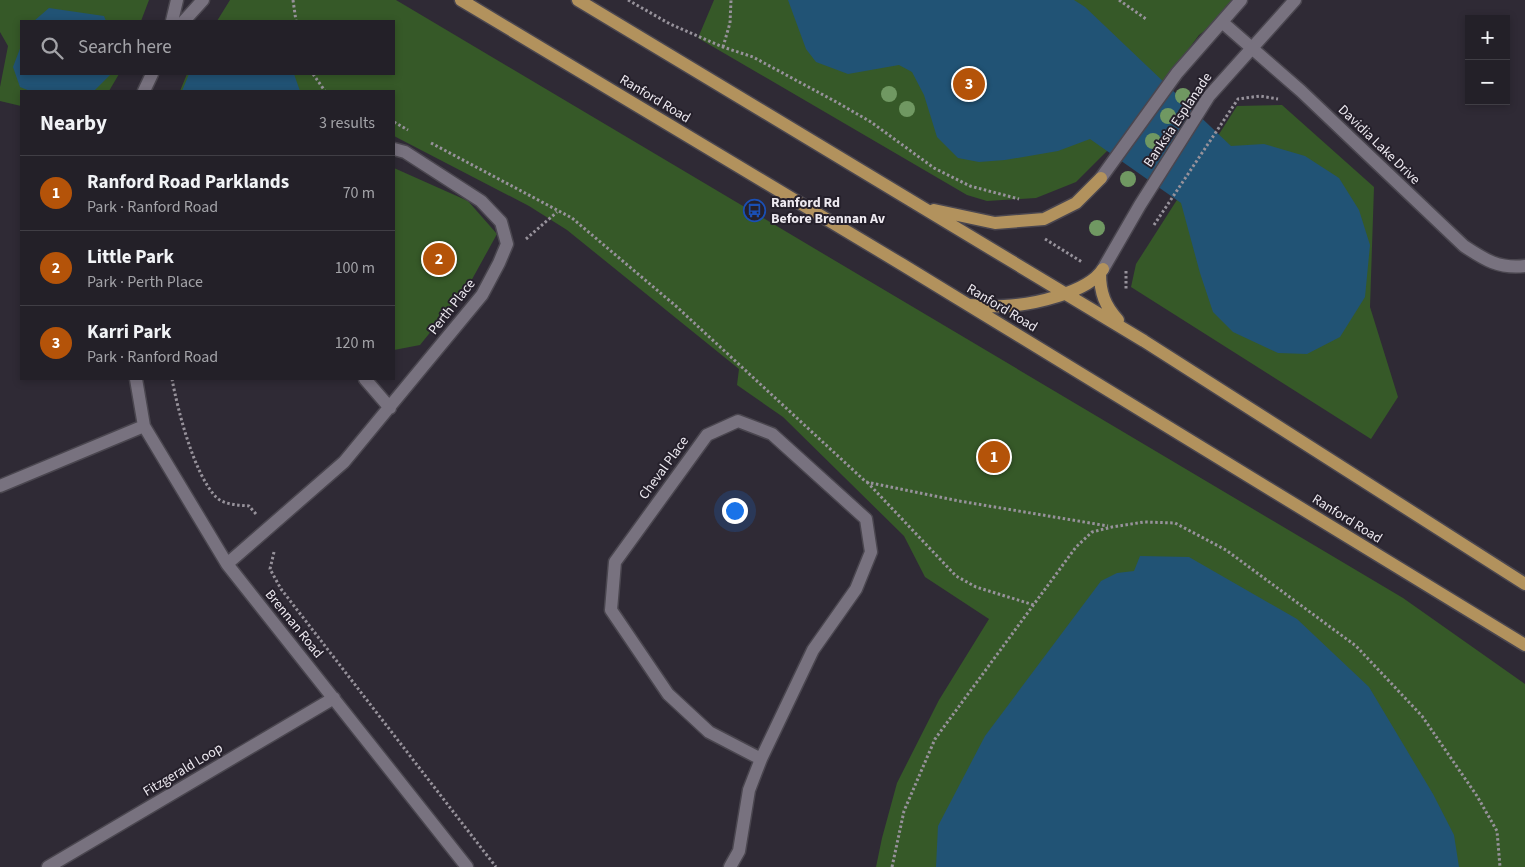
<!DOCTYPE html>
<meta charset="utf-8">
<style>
body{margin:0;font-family:"Source Sans 3",sans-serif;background:#2b2830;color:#f1f3f6}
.controls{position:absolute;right:15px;top:15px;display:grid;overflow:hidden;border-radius:0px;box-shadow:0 2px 8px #0003}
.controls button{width:45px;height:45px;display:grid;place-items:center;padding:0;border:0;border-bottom:1px solid #403e45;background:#232028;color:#f1f3f6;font:25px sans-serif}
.you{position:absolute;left:734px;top:510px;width:18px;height:18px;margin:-12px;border:4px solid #fff;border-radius:50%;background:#1a73e8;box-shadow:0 0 0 8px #1a73e833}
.badge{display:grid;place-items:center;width:32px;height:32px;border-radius:50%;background:#b45309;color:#fff;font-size:16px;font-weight:700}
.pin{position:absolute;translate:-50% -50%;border:2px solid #fff;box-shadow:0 1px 5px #0006}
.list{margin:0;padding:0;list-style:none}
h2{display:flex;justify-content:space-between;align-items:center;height:65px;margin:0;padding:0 20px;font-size:21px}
h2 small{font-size:16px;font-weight:400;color:#a3a3a8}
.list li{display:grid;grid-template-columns:32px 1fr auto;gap:15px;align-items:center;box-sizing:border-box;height:75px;padding:0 20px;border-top:1px solid #403e45}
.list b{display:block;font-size:19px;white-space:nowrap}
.list p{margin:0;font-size:16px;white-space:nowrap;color:#a3a3a8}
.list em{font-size:16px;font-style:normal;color:#a3a3a8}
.icon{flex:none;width:28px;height:28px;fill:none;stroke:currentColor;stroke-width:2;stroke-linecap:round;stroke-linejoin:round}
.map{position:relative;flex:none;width:1525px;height:867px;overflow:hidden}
.search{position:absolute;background:#232028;box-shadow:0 2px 8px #0003;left:20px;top:20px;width:375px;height:55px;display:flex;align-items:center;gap:12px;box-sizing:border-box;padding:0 18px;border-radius:0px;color:#a3a3a8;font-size:19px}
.panel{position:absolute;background:#232028;box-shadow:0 2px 8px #0003;left:20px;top:90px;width:375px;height:290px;border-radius:0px}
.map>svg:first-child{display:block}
.green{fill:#365928}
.water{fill:#215375}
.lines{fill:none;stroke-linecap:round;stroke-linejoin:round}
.minor-casing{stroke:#4a464f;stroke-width:15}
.major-casing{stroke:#4a464f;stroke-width:15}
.path{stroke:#97929b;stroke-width:3;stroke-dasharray:2.5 2.5;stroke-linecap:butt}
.minor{stroke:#78727f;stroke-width:12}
.major{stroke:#b2925d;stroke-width:12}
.tree{fill:#709862}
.labels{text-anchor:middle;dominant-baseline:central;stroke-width:4;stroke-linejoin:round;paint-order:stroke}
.street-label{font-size:14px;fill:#ede9f0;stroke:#25202b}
.poi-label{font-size:14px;font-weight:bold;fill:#ede9f0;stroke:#25202b;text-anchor:start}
</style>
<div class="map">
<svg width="1525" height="867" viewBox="0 0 1525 867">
<rect width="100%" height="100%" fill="#2f2a35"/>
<path class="green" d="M0,0h149l-8,21h-120v53h98l-10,17h-88v15l-21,-5v-14l8,-41 -8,-14z
M230,0h166l1007,598 122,86v183h-649l6,-29 15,-55 42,-83 50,-81 -64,-42 -21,-41 -121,-119 -46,-32 2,-16 -172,-139 -38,-24 -135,-70v-45h-214l7,-17h207v-53h-177z
M714,0h522l-16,19 -21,16 -70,94 -53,53 -40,16 -49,3 -20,-6 -269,-157z
M1282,105l92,82 -4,120 28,90 -27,42 -240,-152 5,-23 101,-158z
M394,168l74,33 29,33 -27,49 -50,62 -26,5z"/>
<path class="water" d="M788,0h286l11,7 146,139 33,-2 41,12 34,22 20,32 11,35 -5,52 -25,40 -33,17 -29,-1 -45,-21 -20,-20 -13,-39 -19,-70 -91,-64 -32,12 -53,9 -26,2 -21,-4 -21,-21 -13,-42 -12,-23 -13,-7 -51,9 -32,-12 -10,-13z
M49,8l55,8 2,5h-72z
M21,46v28h90l-17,17h-64l-10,-4 -7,-20z
M189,74h105l6,17h-118z
M1140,556l49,1 108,62 72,68 64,107 21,41 5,32h-523l2,-41 47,-90 116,-155 16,-8 17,-2z"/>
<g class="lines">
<defs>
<path id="minor" d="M172,21l5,-21
M184,21l19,-21
M1222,22l79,69 163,155c21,14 35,23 61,20
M144,91l8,-17
M1101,178l76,-105 64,-73
M1103,269l37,-64 69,-109 86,-96
M136,379l8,47 83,138 240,303
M365,379l25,29
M0,486l144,-60
M227,564l117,-102 138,-167 17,-32 8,-19 -6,-22 -20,-21 -76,-49 -11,-3
M48,867l286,-169
M730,867l9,-16 10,-61 12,-31 52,-109 43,-61 15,-37 -5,-33 -94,-85 -34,-13 -31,14 -92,127 -4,48 57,84 41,38 52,27"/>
<path id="major" d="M461,0l442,265 622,380
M578,0l566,341 381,243
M934,210l61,13 49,-4 32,-16 25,-25
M1100,273c0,20 5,33 18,47
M970,305c11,1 23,2 34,1 27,-1 84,-13 99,-37"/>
</defs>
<use href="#minor" class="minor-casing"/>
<use href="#major" class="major-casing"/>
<path class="path" d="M293,0l3,21
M628,0l42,24 53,23 30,10 87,47 31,18 63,46 36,18 49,13
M1119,0l27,19
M723,47l7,-24 1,-23
M313,74l12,17
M394,122l14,8
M431,143l141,75 105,89 189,175 93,19 149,25
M1154,225l84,-126 22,-3 18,3
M526,239l31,-27
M1045,239l37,23
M1126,271v19
M172,379c6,32 22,95 44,118 8,8 23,8 33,9l7,8
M867,482l89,94 20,11 58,18
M274,552l-4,17 11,20 215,278
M892,867l12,-56 31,-72 141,-192 16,-15 20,-5 32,-5 31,1 51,27 130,96 66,70 55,80 20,35 3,36"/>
<use href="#minor" class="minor"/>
<use href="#major" class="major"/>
</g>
<g class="tree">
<circle cx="889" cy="94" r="8"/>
<circle cx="1183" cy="96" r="8"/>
<circle cx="907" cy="109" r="8"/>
<circle cx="1168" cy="116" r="8"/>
<circle cx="1153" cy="141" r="8"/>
<circle cx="1128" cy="179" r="8"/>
<circle cx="1097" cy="228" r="8"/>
</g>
<defs>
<symbol id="bus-ring" viewBox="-11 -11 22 22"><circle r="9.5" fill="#25202b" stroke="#1a4fb4" stroke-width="1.5"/><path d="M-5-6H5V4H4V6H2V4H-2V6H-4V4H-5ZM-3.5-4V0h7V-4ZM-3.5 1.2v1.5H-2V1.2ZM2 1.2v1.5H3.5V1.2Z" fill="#1a4fb4"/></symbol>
</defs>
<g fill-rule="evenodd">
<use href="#bus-ring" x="742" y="198" width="25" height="25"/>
</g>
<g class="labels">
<g class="street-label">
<text transform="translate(655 99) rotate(31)">Ranford Road</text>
<text transform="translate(1178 120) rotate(-56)">Banksia Esplanade</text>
<text transform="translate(1379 145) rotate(44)">Davidia Lake Drive</text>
<text transform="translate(452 307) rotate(-52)">Perth Place</text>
<text transform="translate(1002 308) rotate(31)">Ranford Road</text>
<text transform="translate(664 468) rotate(-54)">Cheval Place</text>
<text transform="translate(1347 519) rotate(32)">Ranford Road</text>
<text transform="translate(294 624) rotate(51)">Brennan Road</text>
<text transform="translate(183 770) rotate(-31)">Fitzgerald Loop</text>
</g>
<g class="poi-label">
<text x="771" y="203">Ranford Rd<tspan x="771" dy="16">Before Brennan Av</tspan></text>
</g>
</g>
</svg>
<div class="controls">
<button>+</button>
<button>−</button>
</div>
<div class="you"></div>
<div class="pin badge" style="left:994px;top:457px">1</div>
<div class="pin badge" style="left:439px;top:259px">2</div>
<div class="pin badge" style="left:969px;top:84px">3</div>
<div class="search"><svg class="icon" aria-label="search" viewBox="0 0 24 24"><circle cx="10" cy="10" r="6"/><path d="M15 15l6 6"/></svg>Search here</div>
<section class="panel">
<h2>Nearby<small>3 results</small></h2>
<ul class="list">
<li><span class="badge">1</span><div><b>Ranford Road Parklands</b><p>Park · Ranford Road</p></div><em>70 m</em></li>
<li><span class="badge">2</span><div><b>Little Park</b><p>Park · Perth Place</p></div><em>100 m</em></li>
<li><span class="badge">3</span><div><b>Karri Park</b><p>Park · Ranford Road</p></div><em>120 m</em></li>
</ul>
</section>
</div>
